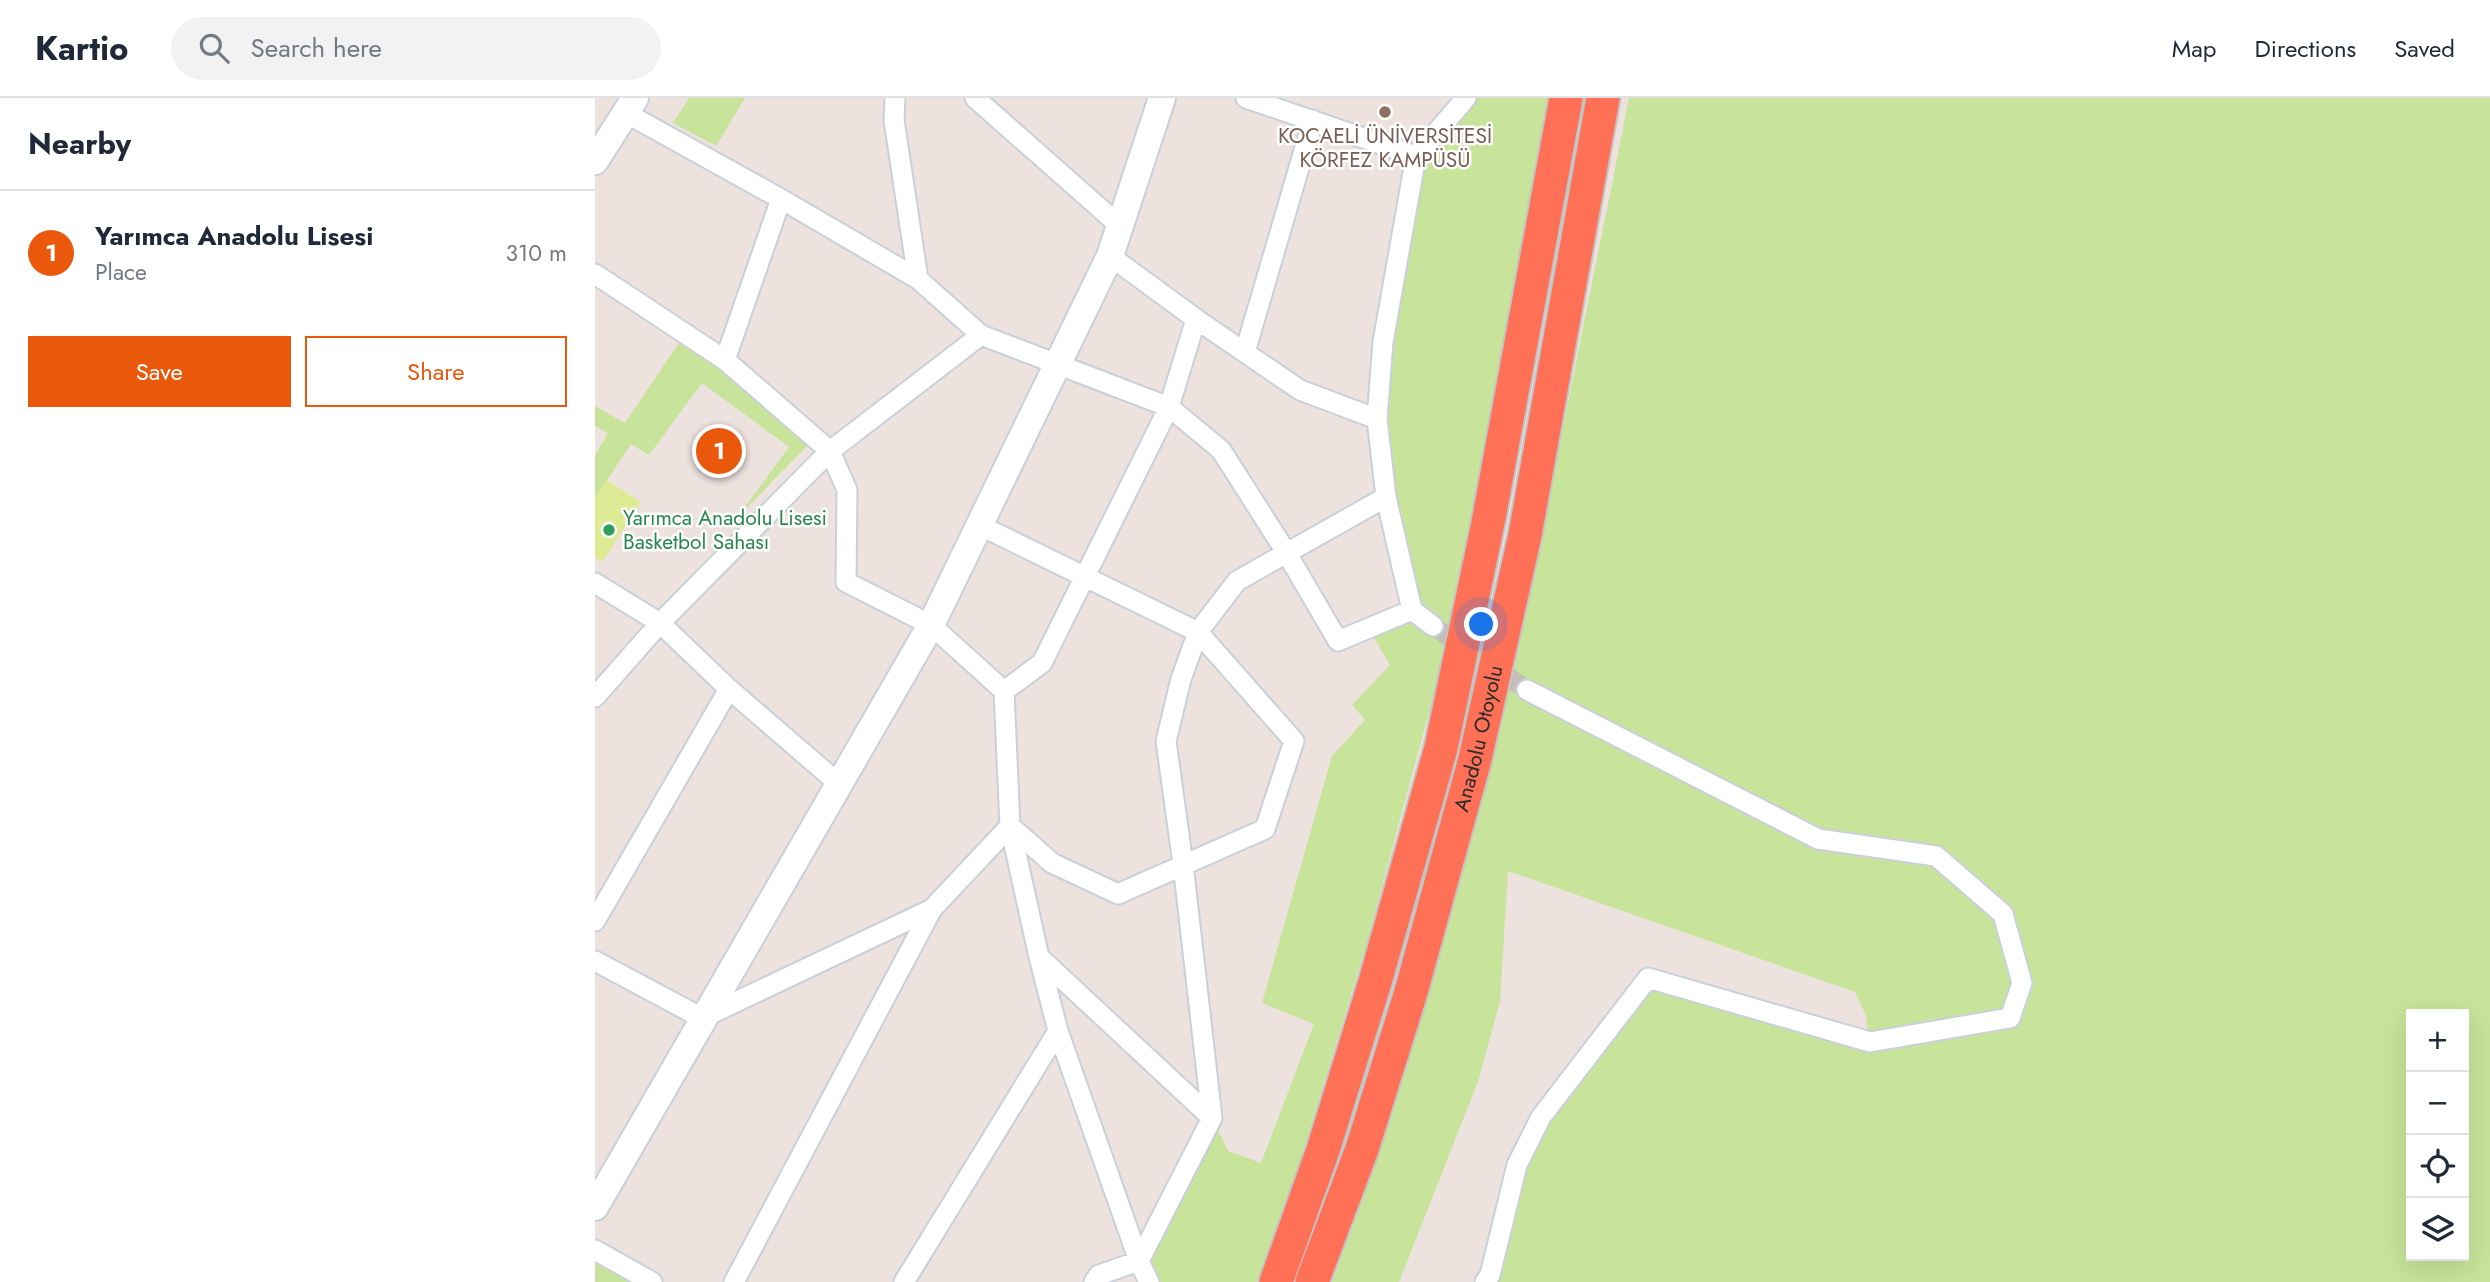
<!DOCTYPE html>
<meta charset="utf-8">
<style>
body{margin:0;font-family:Jost,sans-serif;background:#f2f2f3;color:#1f2937}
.controls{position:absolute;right:21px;bottom:21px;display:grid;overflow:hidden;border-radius:0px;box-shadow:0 7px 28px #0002}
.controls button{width:63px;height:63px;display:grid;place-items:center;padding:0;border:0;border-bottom:2px solid #e0e1e3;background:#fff;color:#1f2937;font:35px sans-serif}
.you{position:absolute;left:887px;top:527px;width:24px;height:24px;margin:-18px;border:5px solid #fff;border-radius:50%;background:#1a73e8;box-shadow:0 0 0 10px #1a73e833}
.badge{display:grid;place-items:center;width:46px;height:46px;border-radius:50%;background:#ea580c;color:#fff;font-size:23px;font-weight:700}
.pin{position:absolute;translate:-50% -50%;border:4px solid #fff;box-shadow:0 2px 7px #0006}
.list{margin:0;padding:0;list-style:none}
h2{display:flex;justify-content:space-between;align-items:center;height:91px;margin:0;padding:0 28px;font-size:30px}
h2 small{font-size:23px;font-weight:400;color:#747a83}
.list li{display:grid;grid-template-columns:46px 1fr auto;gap:21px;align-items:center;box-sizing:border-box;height:126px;padding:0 28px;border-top:2px solid #e0e1e3}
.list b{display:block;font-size:26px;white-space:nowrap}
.list p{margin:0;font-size:23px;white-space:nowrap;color:#747a83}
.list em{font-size:23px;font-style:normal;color:#747a83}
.actions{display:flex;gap:14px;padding:21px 28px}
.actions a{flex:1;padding:16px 0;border:2px solid #ea580c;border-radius:0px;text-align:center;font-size:24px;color:#ea580c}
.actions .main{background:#ea580c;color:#fff}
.icon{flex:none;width:38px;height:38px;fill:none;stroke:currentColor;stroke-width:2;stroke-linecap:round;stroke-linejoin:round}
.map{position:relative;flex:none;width:1895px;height:1184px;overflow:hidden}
header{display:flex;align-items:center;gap:42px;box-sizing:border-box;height:98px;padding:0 35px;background:#fff;border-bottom:2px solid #e0e1e3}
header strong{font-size:33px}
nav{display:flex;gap:38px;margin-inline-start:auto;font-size:24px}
.search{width:490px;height:63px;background:#f2f2f3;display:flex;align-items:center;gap:18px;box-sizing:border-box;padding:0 24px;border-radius:38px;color:#747a83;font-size:26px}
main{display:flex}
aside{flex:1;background:#fff}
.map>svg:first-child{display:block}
.green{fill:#c7e49a;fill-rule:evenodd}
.pitch{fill:#deeb95}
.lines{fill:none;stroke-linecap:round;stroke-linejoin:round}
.street-tunnel{stroke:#c6bdb9;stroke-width:19;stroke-dasharray:19 10;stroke-linecap:butt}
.street-casing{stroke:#c9d0d9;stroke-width:23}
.secondary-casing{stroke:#c9d0d9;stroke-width:30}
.highway-casing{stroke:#c4c4c4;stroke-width:37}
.street{stroke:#fff;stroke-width:19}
.secondary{stroke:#fff;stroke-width:26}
.highway{stroke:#ff7157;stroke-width:33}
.education-dot{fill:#8d6e63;stroke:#fff;stroke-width:2.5}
.leisure-dot{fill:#2e9e5b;stroke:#fff;stroke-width:2.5}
.labels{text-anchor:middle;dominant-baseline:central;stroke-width:5;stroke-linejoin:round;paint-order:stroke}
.education-label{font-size:21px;fill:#785e54;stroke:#fff}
.leisure-label{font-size:21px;fill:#27864d;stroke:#fff;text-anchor:start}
.street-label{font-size:21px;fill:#2b2b2b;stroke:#fff}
</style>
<header>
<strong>Kartio</strong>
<div class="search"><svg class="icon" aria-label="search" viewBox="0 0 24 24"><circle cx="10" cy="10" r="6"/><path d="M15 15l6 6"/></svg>Search here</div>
<nav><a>Map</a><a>Directions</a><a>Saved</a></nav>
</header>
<main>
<aside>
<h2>Nearby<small></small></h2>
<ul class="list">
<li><span class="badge">1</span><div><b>Yarımca Anadolu Lisesi</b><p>Place</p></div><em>310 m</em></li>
</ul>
<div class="actions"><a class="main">Save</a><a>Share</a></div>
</aside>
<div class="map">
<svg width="1895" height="1184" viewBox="0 0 1895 1184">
<rect width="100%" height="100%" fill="#ede2dd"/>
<path class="green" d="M94,0h56l-29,48 -43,-23z
M871,0h86l-103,540 -83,308 -68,222 -41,114h-108l-10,-21 73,-143 16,33 33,12 53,-139 -52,-21 70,-247 33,-36 -13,-15 38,-40 -22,-37 44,-18 -35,-191 39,-263z
M1034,0h861v1184h-1005l32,-117 131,-187 221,63 -3,-26 -11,-23 -347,-121 -8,130 -21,78 -80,203h-67c111,-287 178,-588 238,-889 19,-98 40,-196 59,-295zM1816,916h53v242h-53z
M84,245l48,28 83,72 -74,76 53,-72 -87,-64 -53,72 -18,-11 -36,54v-42l13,-23 -13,-7v-20l30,17z
M0,1152l57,32h-57z"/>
<path class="pitch" d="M12,382l34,22 -39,60 -7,-5v-59z"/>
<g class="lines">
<path class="street-tunnel" d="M838,528l94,64"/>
<defs>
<path id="street" d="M300,0l-1,22 24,159
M380,0l145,128
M651,0l170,58 -33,186 -6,77 9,78 26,113 21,16
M31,15l155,86 137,80 63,56 188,72 52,43 65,102 52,89 74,-31
M821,58l50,-58
M515,158l86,63 104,71 77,29
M0,176l130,86 105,91 17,39 -1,92 85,43 73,66 6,135 29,131 19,74 81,230 10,21
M650,254l68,-232
M130,262l56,-161
M0,485l65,40 69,66 109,94
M409,593l38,-28 127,-256 27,-88
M0,599l65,-74 170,-172 151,-116
M0,823l134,-232
M444,859l173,161
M0,863l107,57 230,-109
M0,1152l57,32
M139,1184l198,-373 78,-83 42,37 66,31 147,-65 29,-88 -96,-109 -219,-107
M309,1184l154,-251
M499,1184l5,-7 40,-14 73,-143 -29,-254 -17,-123 15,-62 17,-47 39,-51 149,-84
M890,1184l5,-7 27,-110 24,-48 107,-139 222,64 140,-24 12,-35 -19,-69 -67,-58 -118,-17 -291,-149"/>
<path id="secondary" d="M0,63l40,-63
M0,1109l336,-582 179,-369 52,-158"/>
<g id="highway">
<path d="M681,1184l47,-132 52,-168 66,-234 47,-225 78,-425"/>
<path id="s1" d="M717,1184l50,-133 49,-157 64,-233 50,-224 78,-437"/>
</g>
</defs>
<use href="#street" class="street-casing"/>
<use href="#secondary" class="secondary-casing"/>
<use href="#highway" class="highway-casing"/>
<use href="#street" class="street"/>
<use href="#secondary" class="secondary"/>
<use href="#highway" class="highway"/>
</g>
<circle class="education-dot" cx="790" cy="14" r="7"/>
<circle class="leisure-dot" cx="14" cy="432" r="7"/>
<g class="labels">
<g class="education-label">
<text x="790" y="38">KOCAELİ ÜNİVERSİTESİ<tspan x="790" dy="24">KÖRFEZ KAMPÜSÜ</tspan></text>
</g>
<g class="leisure-label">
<text x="28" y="420">Yarımca Anadolu Lisesi<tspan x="28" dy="24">Basketbol Sahası</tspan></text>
</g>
<g class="street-label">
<text stroke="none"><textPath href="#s1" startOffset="569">Anadolu Otoyolu</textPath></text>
</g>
</g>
</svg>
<div class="controls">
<button>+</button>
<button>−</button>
<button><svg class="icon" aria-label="locate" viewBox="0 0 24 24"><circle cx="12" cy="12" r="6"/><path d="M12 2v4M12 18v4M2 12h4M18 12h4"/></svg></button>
<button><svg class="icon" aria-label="layers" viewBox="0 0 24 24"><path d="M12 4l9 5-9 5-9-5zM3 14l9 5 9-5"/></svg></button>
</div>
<div class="you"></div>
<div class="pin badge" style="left:124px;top:353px">1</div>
</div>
</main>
